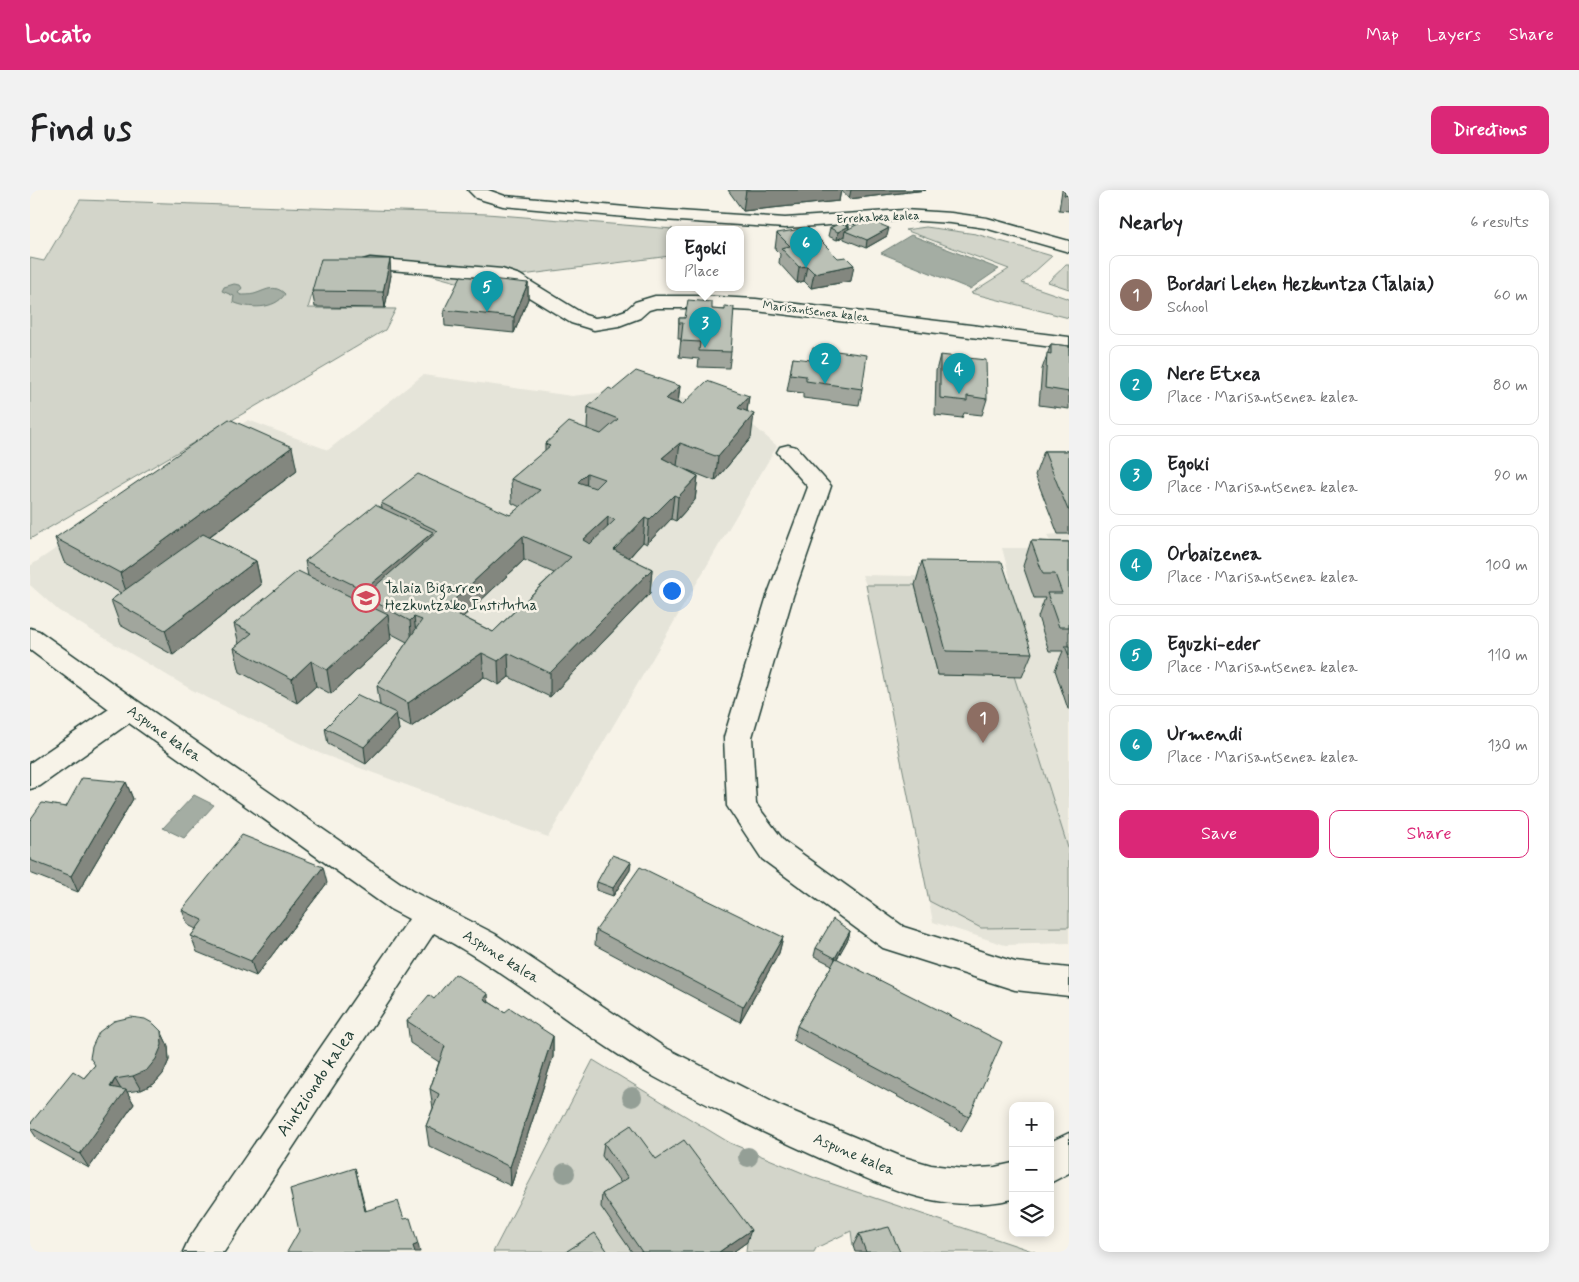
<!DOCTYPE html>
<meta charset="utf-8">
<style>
body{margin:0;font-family:Mynerve,sans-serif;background:#f2f2f2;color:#202124}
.controls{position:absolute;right:15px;bottom:15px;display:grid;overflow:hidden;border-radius:10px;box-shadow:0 2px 12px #0003}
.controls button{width:45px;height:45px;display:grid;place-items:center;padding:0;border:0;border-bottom:1px solid #e0e0e0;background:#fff;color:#202124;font:25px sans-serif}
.you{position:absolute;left:641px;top:400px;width:18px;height:18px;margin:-12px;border:4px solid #fff;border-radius:50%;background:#1a73e8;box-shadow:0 0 0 8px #1a73e833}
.badge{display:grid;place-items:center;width:32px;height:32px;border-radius:50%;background:#db2777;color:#fff;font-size:16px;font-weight:700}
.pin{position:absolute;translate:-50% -41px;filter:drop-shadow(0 1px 2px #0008)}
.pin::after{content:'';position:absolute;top:26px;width:18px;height:15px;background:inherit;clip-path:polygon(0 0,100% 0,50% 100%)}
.popup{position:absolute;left:636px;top:36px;width:78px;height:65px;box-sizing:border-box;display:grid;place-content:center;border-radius:10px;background:#fff;filter:drop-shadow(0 1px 4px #0005);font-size:16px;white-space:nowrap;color:#757577}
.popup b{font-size:19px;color:#202124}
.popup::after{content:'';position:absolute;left:50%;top:100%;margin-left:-10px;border:10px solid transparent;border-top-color:#fff}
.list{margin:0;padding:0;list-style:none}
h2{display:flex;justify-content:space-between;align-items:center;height:65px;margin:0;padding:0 20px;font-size:21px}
h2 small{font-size:16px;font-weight:400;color:#757577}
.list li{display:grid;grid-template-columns:32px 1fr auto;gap:15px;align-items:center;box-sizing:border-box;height:80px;margin:0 10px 10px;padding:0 10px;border:1px solid #e0e0e0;border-radius:10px}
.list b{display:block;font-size:19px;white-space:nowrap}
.list p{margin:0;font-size:16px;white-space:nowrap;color:#757577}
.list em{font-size:16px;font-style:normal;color:#757577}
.actions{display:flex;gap:10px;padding:15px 20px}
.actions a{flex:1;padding:11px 0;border:1px solid #db2777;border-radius:10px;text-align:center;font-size:18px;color:#db2777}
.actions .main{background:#db2777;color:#fff}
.icon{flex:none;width:28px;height:28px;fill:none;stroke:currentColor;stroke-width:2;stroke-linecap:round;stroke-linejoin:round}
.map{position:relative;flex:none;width:1039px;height:1062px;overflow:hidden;border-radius:10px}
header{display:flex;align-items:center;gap:30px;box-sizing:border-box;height:70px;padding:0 25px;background:#db2777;color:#fff}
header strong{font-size:24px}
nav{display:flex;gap:28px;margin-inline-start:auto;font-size:18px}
.intro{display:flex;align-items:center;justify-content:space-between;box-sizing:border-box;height:120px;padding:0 30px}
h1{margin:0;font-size:35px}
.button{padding:12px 22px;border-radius:10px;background:#db2777;color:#fff;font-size:18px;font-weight:700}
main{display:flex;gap:30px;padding:0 30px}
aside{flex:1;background:#fff;border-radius:10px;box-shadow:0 2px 12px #0003}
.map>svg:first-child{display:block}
.built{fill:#e5e4d9}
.green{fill:#d3d5ca;stroke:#79897f}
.water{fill:#a4ada3;stroke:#6f8077}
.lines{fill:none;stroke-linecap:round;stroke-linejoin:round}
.street-casing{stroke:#1f3d34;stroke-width:3}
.street{fill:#f7f3e8;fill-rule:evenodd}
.tree{fill:#949f96}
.wall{fill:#a1a69d;stroke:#1f3d34;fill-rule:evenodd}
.shaded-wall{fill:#83877f;stroke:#1f3d34}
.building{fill:#bbc1b6;stroke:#1f3d34;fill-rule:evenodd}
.labels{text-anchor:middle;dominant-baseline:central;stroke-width:5;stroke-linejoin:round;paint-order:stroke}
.far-street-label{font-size:12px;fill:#1f3d34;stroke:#f7f3e8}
.poi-label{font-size:15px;fill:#1f3d34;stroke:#f7f3e8;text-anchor:start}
.street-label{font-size:15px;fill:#1f3d34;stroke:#f7f3e8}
.near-street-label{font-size:18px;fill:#1f3d34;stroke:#f7f3e8}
</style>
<header>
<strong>Locato</strong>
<nav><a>Map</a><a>Layers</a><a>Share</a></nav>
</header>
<div class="intro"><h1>Find us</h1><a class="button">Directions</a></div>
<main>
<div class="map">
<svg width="1039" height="1062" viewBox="0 0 1039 1062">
<rect width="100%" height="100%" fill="#f7f3e8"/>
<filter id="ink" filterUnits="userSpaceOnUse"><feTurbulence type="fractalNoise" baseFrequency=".02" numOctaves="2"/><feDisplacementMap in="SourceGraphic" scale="10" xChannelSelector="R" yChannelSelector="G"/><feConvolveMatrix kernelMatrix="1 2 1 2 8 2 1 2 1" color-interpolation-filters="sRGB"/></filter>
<g filter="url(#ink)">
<path class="built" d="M393,185l149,21 69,-8 64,16 41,15 31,27 -229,391 -229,-84 -127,-63 -133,-79 -29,-26v-19l218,-146 80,30z
M1005,285h34v468l-64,2 -72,-23 -67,-337 -4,-10 148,3 -8,-30h51l-6,-13 11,-1z"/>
<path class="green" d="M50,10l407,14 186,15h-3v27l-210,27 -59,-16 -81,2 -12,39 88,1 -11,21 -355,209v-281l14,3z
M896,37l50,7 76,22 -30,27 47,16v19l-98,-25 38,-24 -104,-39z
M1036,75h3v24l-21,-7z
M836,395h49l23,90 76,1 55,175v76l-88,1 -52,-27z
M563,870l137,83 85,35 220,74h-147l-6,-13 -29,7 -2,-15 -35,17 -2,4h-68l1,-10 -120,-51 5,61h-139z"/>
<path class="water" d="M881,45l88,34 -29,20 -89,-36z
M204,94l6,1 2,3 -4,5 3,2c3,0 9,0 13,-1 11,-3 20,-11 31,0 -10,16 -37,15 -52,8l1,-6 -12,-5 2,-4z
M164,605l20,10 -30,33 -21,-10z"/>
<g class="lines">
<defs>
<path id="street" d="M438,0h20l17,6 143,13 137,9 119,-8 47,3 36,5 82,23v11l-84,-24 -34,-5 -47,-3 -119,8 -137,-9 -145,-13 -27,-8z
M340,68l132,11 18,6 65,40 10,3 14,-2 17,-6 9,-8 20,-6h42l59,3 313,38v12l-313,-38 -59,-3h-41l-7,2 -9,8 -21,8 -25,4 -23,-7 -65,-40 -13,-5 -130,-10 -2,-4 2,-4z
M758,255l8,2 35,39 -38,110 -41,141 4,67 28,37 120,86 111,35 54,6v28l-54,-6 -132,-42 -121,-89 -35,-53 -3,-69 43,-141 41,-109 -31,-35 3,-5z
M0,438l9,3 100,71 273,189 83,43 169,113 116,59 120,50 31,9 33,4 31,-2 18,-4v36c-72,16 -121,-10 -185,-37 -47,-21 -93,-43 -139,-67 -17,-9 -34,-17 -50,-27 -69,-43 -132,-96 -205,-135l-210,319h-41l6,-13 220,-320 -19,-10 -261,-186 -89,63 -10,3v-26l79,-54 -79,-59z
M1039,943v40l-19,10v-41z"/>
</defs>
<use href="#street" class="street-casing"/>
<use href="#street" class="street"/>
</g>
<g class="tree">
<circle cx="602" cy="907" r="10"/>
<circle cx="718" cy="967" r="10"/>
<circle cx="535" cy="983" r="10"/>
</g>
<path class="wall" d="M698,0h198l-77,9 -8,-9 -2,11 -96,10z
M1032,0h7v21l-10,-1z
M819,36v3l38,7 -21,12 -22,-9v-3l-7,4 -9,-4 2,-8z
M747,43l74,48 -40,7 -7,-7 -7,2 -18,-20 1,-9 -5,-5z
M361,85l-6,33 -70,-1 -3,-16z
M498,93v16l-14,34 -69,-7 -1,-16z
M682,119l19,43 -2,16 -31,-1 1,-8 -20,-2 2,-18h-3l1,-21h6z
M1021,154l18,2v63l-30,-4 3,-36z
M910,165l47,44 -5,16 -18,-2 -2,5 -27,-3 1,-44z
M763,168l69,31 -3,16 -56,-7v-5l-16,-2z
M650,196l-2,17 4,2 67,-9 -2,16 4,26 -36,43 -30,-12 13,7 -3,24 -19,21 -5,-2 -24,25 -4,-2 -14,16 23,11 -2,24 -100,104 -41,-20 -10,8 -15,-8 -73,50 -14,-7 2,10 -33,34 -38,-20 -3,-16 55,-23 -3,-19 30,-44 -17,-9 1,6 -60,55 -15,-8 -19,17 -57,-31 -6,-24 5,-4 -5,-20 74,-48 -3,-15 77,-53 -1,-5 129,12 10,-8 -8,-4 -1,-24 34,-28v-7l42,-15 1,-22 25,-17zM494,370l30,13 -61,59 -30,-15z
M1014,261h25v83h-11l-23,-59z
M267,281l-88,66 47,24 5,24 -88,70 -53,-30 -9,-25 10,-7 -57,-31 -9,-24z
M1001,351l38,1v167h-1l-13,-39 8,-19h-14l-11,-34 7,-19h-11l-11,-32z
M892,371l110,92 -10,24 -84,-2 -23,-90z
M96,592l7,17 -55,93 -48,-19v-53l36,-13z
M600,680l-17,26 -17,-6 1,-8z
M297,693l-71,93 -59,-24 -6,-16 5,-7 -8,-4 -6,-15z
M566,740l187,7 -4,16 -39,69 -145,-77z
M820,741l-2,8 -11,19 132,159 -8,14 -168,-91 4,-14 35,-61 -18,-9 2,-8z
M404,809l55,3 16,10 48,24v21l-42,129 -82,-40 -3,-20 7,-18 -3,-19 9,-27 -29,-19 -3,-22z
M131,841l7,15 1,14 -6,14 -9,10 -13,6 -14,2 7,12 -45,64 -51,-28 -8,-12v-4l54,-46 11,-13z
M574,953l52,16 91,83 -14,10h-101l-31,-45 1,-13 19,-11 -19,-27z
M829,1044l41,18h-45l-2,-6z"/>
<path class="shaded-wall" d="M716,0h95l-2,11 -96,10z
M821,0h75l-77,9z
M819,36l-1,6 -3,-1 -1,5 -7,4 1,-8z
M859,38l-2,8 -21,12 1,-8z
M360,69l1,16 -6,33 -2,-16z
M824,75l-3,16 -40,7 3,-15z
M777,76l-3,15 -7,2 2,-16z
M498,93v16l-14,34v-16z
M650,196l-3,24 -11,-11z
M719,206l-3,23 -8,-11z
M724,224l-3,24 -36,43 3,-24z
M650,253l-3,23 -15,-8z
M262,257l5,24 -169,126 -8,-24z
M557,283l-1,24 -8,-15z
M668,286l-3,24 -19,21 2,-24z
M644,305l-3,24 -24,25 2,-24z
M578,327l-1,24 -25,24 1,-25z
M615,328l-2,24 -30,33 1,-25z
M403,342l2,24 -70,41 -1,-7z
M493,346l1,24 -77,72 -2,-24z
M226,371l5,24 -88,70 -8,-25z
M622,379l-2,24 -100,104v-24z
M358,425l3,24 -60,55 -4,-24z
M384,427l3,24 -5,4 -2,-24z
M452,463l2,24 -73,50 -3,-24z
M478,463l1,24 -10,8 -1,-24z
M281,471l5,25 -19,17 -5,-24z
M366,523l3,17 -33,34 -2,-17z
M96,592l7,17 -55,93 -7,-16z
M601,672l-1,8 -17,26v-8z
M293,677l4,16 -71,93 -5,-15z
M820,741l-2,8 -15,27 2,-8z
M753,747l-4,16 -39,69 3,-15z
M458,804l2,21 -6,-16z
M131,841l7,15 1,14 -6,14 -9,10 -13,6 -8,-14z
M523,846v21l-42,129 -1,-19z
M85,889l8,14 3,-3 8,14 -45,64 -9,-14z
M325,978l5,19 11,43 -6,-19z
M721,1040l-4,12 -14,10h-14z
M388,1054l2,8h-6l-1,-6z"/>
<path class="building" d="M1035,0h4v6l-5,-1z
M837,29l22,9 -22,12 -22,-9z
M810,33l9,3 -11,6 -8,-4z
M778,38l30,30 8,-1 8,8 -40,8 -7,-7 -8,1 -18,-19 9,-2 -13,-13z
M291,69h69l-7,33 -71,-1z
M431,86l67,7 -14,34 -70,-7z
M658,110l24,2v7l13,1v-4l9,1 -3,45 -32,-1 1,-9 -19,-1 2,-18h-4v-5h6z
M1021,154l18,2v46l-24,-4 2,-35 4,1z
M783,158l54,7 -5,34 -56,-8v-5l-16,-2 3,-16 18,2z
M910,165l46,5 1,39 -20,-3v5l-27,-3z
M606,181l44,15 -14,13 16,6 25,-24 42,15 -11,12 16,6 -36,43 -38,-14 -18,15 36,18 -20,21 -4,-2 -25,25 -4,-2 -31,32 38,19 -102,104 -42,-20 -10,8 -16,-8 -74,50 -31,-17 45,-66 -8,-3 -4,4 -46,-25 74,-65 -57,-28 37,-29 92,41 30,-25 -29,-11 39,-33 -5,-2 24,-22 32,12 17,-15 -30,-12 21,-19 4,2zM557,283l17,6 -9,9 -17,-6zM578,327l7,3 -25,24 -7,-4zM493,346l48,21 -78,75 -48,-24z
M199,229l63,28 -172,126 -65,-35z
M1014,261h25v59h-1z
M345,315l58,27 -69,58 -59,-29z
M173,344l53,27 -91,69 -54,-30z
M1001,351l38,1v85h-10l-12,-34h15l-7,-19h-12z
M892,371l80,1 30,91 -86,-2z
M268,381l90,44 -61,55 -16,-9 -19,18 -58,-31 18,-15 -18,-9z
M1035,456h4v10z
M328,505l38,18 -32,34 -39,-19z
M52,588l44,4 -55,94 -41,-16v-40l12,-17 24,4z
M212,645l81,32 -72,94 -60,-25 12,-16 -21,-10z
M582,665l19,7 -18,26 -16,-6z
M610,677l143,70 -40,70 -147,-77z
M803,729l17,12 -15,27 -19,-10z
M806,768l166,84 -33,75 -172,-91z
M425,784l33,20 -4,5 21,13 5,-4 43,28 -43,131 -84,-41 13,-32 -9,-5 15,-43 -38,-25 22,-26 5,4z
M101,827l14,2 9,5 7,7 1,14 -6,14 -9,11 -14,6 -18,3 -5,8 16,3 -46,64 -50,-27v-3l43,-53 11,7 11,-13 -5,-7 2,-11 7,-15 15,-11z
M601,935l25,34 28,-19 67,90 -32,22h-77l-40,-58 26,-16 -24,-35z
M325,978l10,43 33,-10 6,18 6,-1 8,26 -5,2 2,6h-128l12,-21 -9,-42z
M859,1037l11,25h-34l-7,-18z
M565,1043l13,19h-41v-1z"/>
</g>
<defs>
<symbol id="school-ring" viewBox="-11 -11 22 22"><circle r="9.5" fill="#f7f3e8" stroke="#d1495b" stroke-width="1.5"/><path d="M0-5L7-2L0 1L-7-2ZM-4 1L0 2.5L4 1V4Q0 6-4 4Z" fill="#d1495b"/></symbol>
</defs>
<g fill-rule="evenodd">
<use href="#school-ring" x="320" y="392" width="32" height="32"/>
</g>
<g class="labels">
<g class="far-street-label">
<text transform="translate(848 28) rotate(-3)">Errekabea kalea</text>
<text transform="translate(786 122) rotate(7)">Marisantsenea kalea</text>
</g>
<g class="poi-label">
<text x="355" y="399">Talaia Bigarren<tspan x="355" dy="17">Hezkuntzako Institutua</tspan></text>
</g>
<g class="street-label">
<text transform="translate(134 544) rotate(35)">Aspune kalea</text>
<text transform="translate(471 767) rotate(32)">Aspune kalea</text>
<text transform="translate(824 965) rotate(23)">Aspune kalea</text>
</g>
<g class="near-street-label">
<text transform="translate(286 893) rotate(-56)">Aintziondo kalea</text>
</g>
</g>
</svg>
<div class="controls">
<button>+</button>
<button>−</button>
<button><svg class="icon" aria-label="layers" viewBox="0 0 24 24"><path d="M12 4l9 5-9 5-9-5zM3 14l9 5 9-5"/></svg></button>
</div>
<div class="you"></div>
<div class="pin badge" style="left:953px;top:553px;background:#8d6e63">1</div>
<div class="pin badge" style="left:795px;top:194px;background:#0f9aa8">2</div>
<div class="pin badge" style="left:675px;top:158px;background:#0f9aa8">3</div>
<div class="popup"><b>Egoki</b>Place</div>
<div class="pin badge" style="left:929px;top:204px;background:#0f9aa8">4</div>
<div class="pin badge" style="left:457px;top:122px;background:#0f9aa8">5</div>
<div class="pin badge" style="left:776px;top:78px;background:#0f9aa8">6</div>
</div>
<aside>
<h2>Nearby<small>6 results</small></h2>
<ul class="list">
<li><span class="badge" style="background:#8d6e63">1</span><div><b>Bordari Lehen Hezkuntza (Talaia)</b><p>School</p></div><em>60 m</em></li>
<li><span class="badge" style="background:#0f9aa8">2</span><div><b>Nere Etxea</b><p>Place · Marisantsenea kalea</p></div><em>80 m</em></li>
<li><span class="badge" style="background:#0f9aa8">3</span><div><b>Egoki</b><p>Place · Marisantsenea kalea</p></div><em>90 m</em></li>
<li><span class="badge" style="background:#0f9aa8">4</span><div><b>Orbaizenea</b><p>Place · Marisantsenea kalea</p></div><em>100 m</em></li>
<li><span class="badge" style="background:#0f9aa8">5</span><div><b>Eguzki-eder</b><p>Place · Marisantsenea kalea</p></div><em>110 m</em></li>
<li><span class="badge" style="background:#0f9aa8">6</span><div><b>Urmendi</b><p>Place · Marisantsenea kalea</p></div><em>130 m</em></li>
</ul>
<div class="actions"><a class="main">Save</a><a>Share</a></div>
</aside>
</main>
